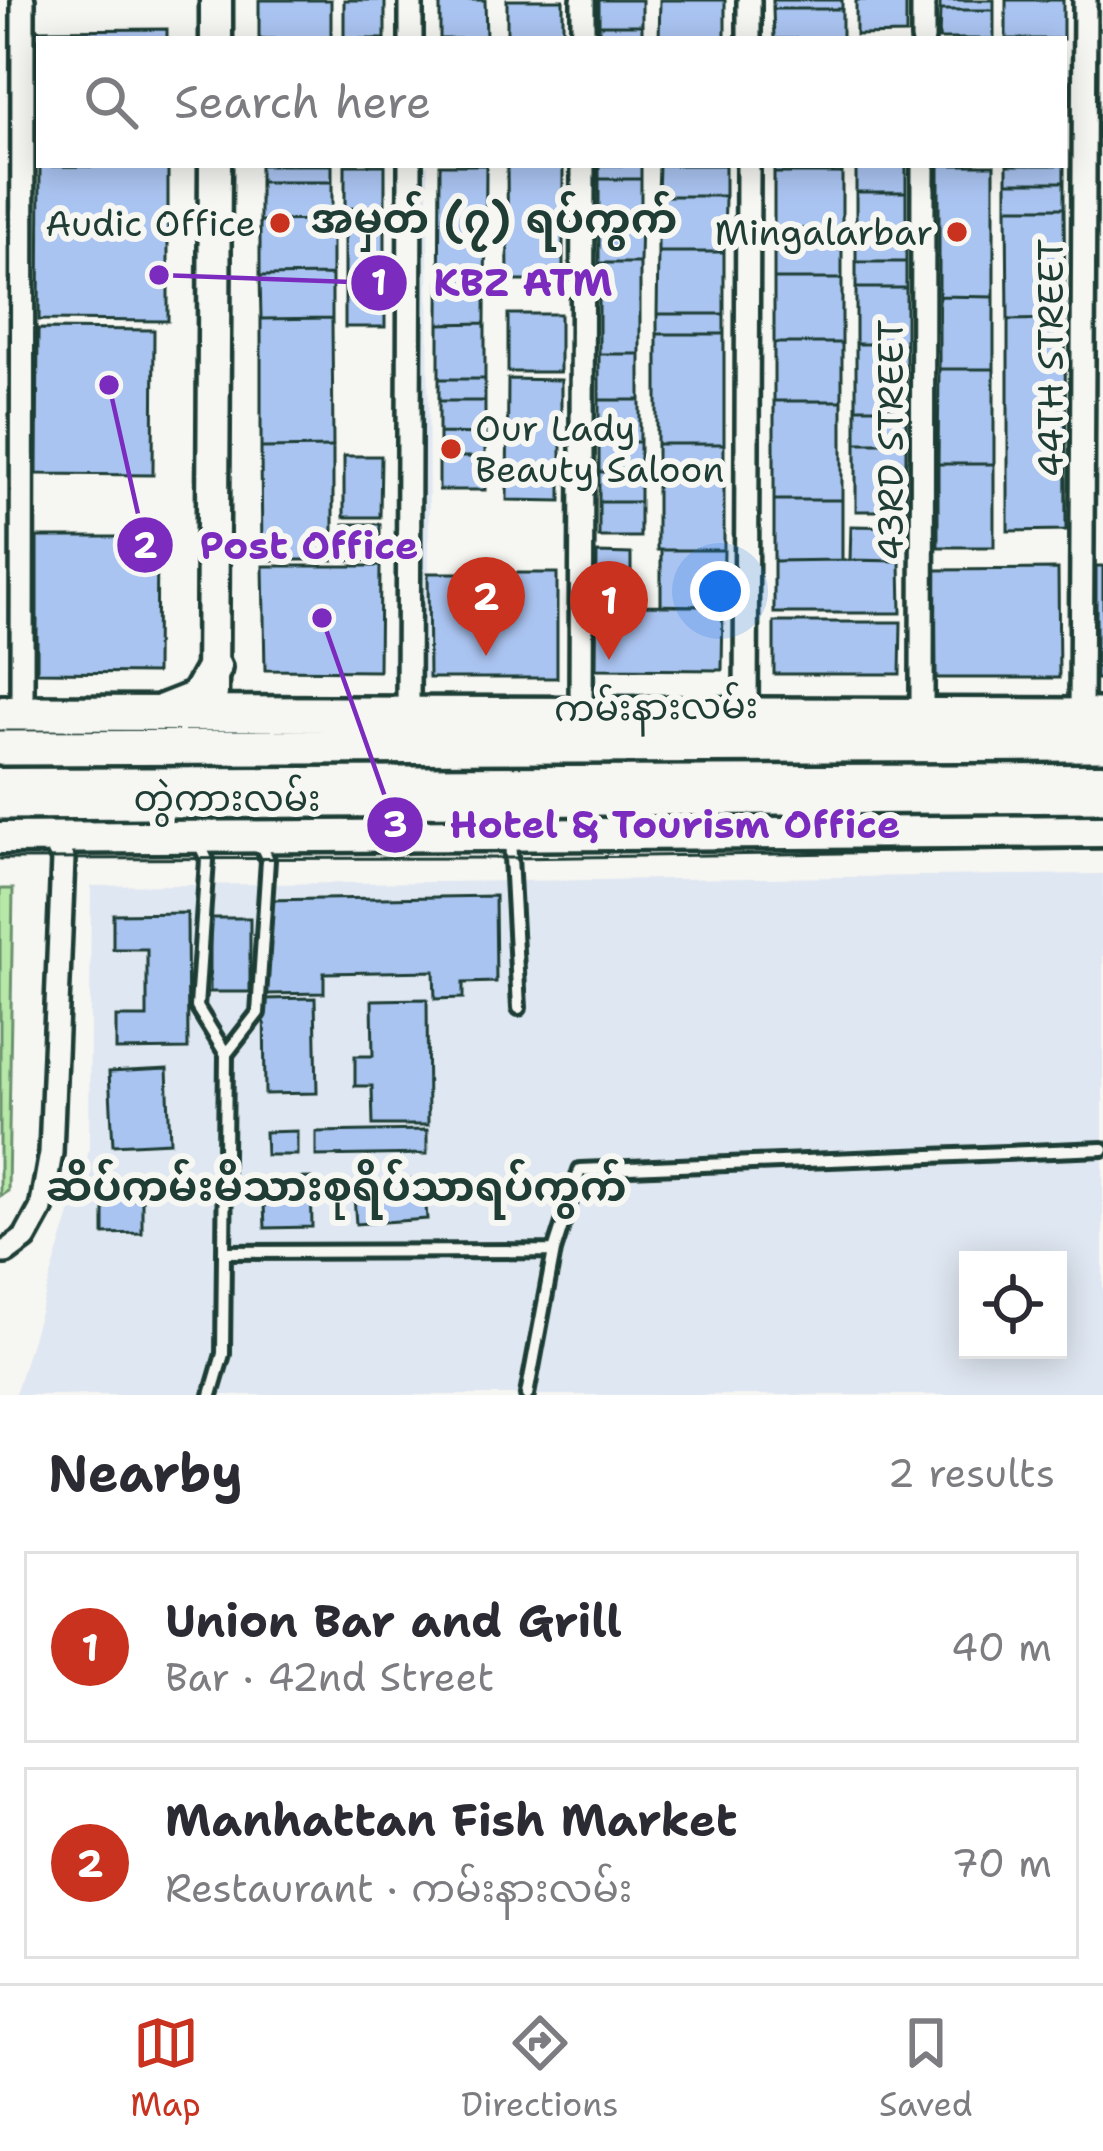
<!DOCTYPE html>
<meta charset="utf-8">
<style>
body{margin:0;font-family:"Shantell Sans","Noto Sans Myanmar",sans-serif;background:#f2f2f3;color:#2b2b33}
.controls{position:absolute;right:36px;bottom:36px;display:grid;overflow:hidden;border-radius:0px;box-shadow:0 6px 30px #0003}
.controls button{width:108px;height:108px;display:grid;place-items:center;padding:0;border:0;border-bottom:3px solid #e1e1e2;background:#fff;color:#2b2b33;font:60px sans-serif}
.you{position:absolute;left:720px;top:591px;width:42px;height:42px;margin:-30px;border:9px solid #fff;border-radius:50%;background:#1a73e8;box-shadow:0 0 0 18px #1a73e833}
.badge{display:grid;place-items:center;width:78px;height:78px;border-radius:50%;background:#c8321e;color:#fff;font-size:39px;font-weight:700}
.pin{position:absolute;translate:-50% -99px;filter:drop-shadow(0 3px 6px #0008)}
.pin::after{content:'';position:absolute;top:63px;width:42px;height:36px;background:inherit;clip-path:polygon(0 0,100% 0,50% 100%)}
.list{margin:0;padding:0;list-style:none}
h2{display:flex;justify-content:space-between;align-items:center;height:156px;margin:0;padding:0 48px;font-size:51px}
h2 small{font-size:39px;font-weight:400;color:#7c7c81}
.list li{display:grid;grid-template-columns:78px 1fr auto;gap:36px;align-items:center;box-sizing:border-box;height:192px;margin:0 24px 24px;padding:0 24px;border:3px solid #e1e1e2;border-radius:0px}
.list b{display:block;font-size:45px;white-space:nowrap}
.list p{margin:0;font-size:39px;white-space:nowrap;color:#7c7c81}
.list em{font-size:39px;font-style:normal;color:#7c7c81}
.icon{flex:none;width:66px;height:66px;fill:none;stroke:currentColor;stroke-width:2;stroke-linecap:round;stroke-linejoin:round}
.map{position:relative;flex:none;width:1103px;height:1395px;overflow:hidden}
.search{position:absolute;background:#fff;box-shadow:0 6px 30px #0003;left:36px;right:36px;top:36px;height:132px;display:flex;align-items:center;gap:30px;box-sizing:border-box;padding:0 42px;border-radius:0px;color:#7c7c81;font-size:45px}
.sheet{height:588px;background:#fff}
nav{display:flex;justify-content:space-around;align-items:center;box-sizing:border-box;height:168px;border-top:3px solid #e1e1e2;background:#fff;font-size:33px;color:#7c7c81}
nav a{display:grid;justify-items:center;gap:6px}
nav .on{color:#c8321e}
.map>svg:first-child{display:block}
.built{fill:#dfe7f2;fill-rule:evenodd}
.green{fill:#b7e8a8;stroke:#6b926e;stroke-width:3}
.building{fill:#aac4f1;stroke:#1f3d34;stroke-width:3}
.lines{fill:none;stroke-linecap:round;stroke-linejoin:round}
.lane-casing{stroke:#1f3d34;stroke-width:20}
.street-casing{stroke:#1f3d34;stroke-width:30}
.secondary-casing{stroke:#1f3d34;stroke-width:39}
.primary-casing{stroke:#1f3d34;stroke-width:42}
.lane{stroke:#f6f6f2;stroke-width:10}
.street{stroke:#f6f6f2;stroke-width:21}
.secondary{stroke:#f6f6f2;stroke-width:30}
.primary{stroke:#f6f6f2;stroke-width:33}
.tram{stroke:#1f3d34;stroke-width:3}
.poi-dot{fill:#c8321e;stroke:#f6f6f2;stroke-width:4.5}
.labels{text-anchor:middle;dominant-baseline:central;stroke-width:12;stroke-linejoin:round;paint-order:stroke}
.poi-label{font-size:36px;fill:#1f3d34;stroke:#f6f6f2;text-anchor:end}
.street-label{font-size:36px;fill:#1f3d34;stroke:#f6f6f2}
.quarter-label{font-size:42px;font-weight:bold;fill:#1f3d34;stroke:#f6f6f2}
.leader{fill:none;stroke:#7b2cbf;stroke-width:4.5}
.callout-dot{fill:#7b2cbf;stroke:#f6f6f2;stroke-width:4.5}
.mark-label{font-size:36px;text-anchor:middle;font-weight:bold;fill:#fff}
.callout-label{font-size:39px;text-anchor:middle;font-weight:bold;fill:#7b2cbf;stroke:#f6f6f2;stroke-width:12;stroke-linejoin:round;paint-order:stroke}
</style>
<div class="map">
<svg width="1103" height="1395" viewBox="0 0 1103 1395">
<rect width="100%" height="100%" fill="#f6f6f2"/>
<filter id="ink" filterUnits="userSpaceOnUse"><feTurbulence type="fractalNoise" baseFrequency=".00833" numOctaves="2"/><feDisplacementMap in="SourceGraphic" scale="24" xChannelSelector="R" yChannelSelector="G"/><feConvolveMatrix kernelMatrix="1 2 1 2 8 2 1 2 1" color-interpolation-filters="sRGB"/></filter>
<g filter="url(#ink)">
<path class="built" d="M399,165h29l1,513 -37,-1z
M1103,874v521h-1088l74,-244 2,-265zM968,1260h90v90h-90z"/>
<path class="green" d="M0,889h13l-5,302 -8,5z"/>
<path class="building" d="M259,0h72v39h-72z
M344,0h41v39h-41z
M440,0h45l1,39h-46z
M507,0h56v39h-56z
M599,0h43v25h-43z
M660,0h65v39h-66z
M773,0h69v9h-69z
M856,0h50v34l-50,1z
M940,0h54v10h-54z
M1006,0h57v39h-57z
M773,9h69v30h-68z
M940,10h54v29h-55z
M599,25h43v14h-43z
M167,29v10h-128v100l-3,-109z
M260,165h72v17h-72z
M345,165h40v44l-40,-1z
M440,165h46l-1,158 -46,1z
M507,165h56v116h-55z
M599,165h42v14h-42z
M659,165h66v31h-67z
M774,165h68v8h-68z
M856,165h50v27h-50z
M939,165h55v132l-55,-1z
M1007,165h57v17h-57z
M40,166l128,1v154l-129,-1z
M774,173h68v56h-68z
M599,179h42v33h-42z
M260,182h72v38l-72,1z
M1007,182h57v26h-57z
M856,192h50v36h-50z
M658,196h67l-1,56h-66z
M345,208l40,1v118h-40z
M1007,208h57l1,111 -57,1z
M599,212h42l-1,51h-41z
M332,220v55l-72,1v-55z
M856,228h50v34h-50z
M774,229h68v50h-68z
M658,252h66v62h-67z
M856,262h50v26h-50z
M599,263h41v91h-41z
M332,275v43l-71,1 -1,-43z
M774,279h68v64h-68z
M856,288h50v56h-50z
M939,296l55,1v72h-55z
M508,314h52v58h-52z
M657,314h67v20h-67z
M332,318l1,129 -72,1v-129z
M1065,319l1,211 -58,1v-211z
M485,323v56h-46v-55z
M38,329l116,1 -1,145 -116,-1z
M657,334h67v110h-67z
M774,343h68v58h-68z
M856,344h50v64h-50z
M599,354h41v46h-41z
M939,369h55v95h-56z
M439,379h46v22h-46z
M508,379l53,1v121l-54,-1z
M599,400h41v42h-41z
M439,401h46v33l-46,-1z
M774,401h68v99h-68z
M856,408h50v35h-50z
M439,433l46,1v23h-46z
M599,442h41v29l-41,1z
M856,443h50v68h-50z
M657,444h67v106h-67z
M333,447v113h-71l-1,-112z
M344,456h37l-1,61h-36z
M439,457h46v33h-46z
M938,464h56v83h-56z
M640,471v31h-41v-30z
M774,500h68v60l-68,1z
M599,502h41v35h-41z
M344,524h36v37l-36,-1z
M851,526l49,1v34l-50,-1z
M37,537h120l-1,136 -119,-1z
M661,550h63l-1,56h-62z
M597,553l34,1v51l92,1 -1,64 -126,-1z
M842,560l58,1 1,52h-127v-52z
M263,566h117l-1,105 -114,-1z
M1096,566h7v113h-7z
M1058,569l1,109h-123l-1,-108z
M428,573h129v105h-128z
M774,622h127l-1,52h-126z
M495,896l1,86 -33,1v15l-28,1 -1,-28 -110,2v20l-57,1 -1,-94z
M187,913l1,136 -72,1v-33h31v-68h-34v-35z
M210,918h40v74h-40z
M315,998l2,95 -52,1 -1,-95z
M427,999l1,126h-55l-1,-39h-17v-30h18l-1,-56z
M167,1069l3,73 -57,3 -4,-73z
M427,1130v24l-111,2v-24z
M297,1131v24h-31l-1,-23z
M311,1178l1,49 -47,1 -2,-49z
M424,1179l3,40 -71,5 -3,-41z
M104,1194h38v39l-38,1z"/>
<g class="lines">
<defs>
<path id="lane" d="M510,838l9,170
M198,841l9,19 -10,147 29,47 32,-41 10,-153 -9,-19
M224,1252l330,-1 26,-81 523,-21
M211,1395l12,-41 3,-300
M527,1395l27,-144"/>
<path id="street" d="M411,39v-39
M583,39v-39
M749,39v-39
M923,39v-39
M22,713l1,-713
M408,715l2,-550
M581,716l2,-551
M922,716l1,-551
M1081,716l4,-716
M746,722l2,-557
M0,1252h6l19,-14 16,-29 10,-56 12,-294 -11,-21"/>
<path id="secondary" d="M216,39v-39
M212,693l3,-528
M0,838l1103,-7"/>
<path id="primary" d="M164,711l33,-13 17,-30
M0,713l1103,3
M0,748l1103,-4"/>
</defs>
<use href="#lane" class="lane-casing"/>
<use href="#street" class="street-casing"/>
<use href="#secondary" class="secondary-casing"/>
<use href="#primary" class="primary-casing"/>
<use href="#lane" class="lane"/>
<use href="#street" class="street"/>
<use href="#secondary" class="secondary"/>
<use href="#primary" class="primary"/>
<path class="tram" d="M0,859l511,-1 592,-9"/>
</g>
</g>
<g class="poi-dot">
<circle cx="280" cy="223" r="12"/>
<circle cx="957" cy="232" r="12"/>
<circle cx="451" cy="449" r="12"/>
</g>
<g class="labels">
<g class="poi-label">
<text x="256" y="223">Audic Office</text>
<text x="933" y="232">Mingalarbar</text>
<text x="475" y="428" text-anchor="start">Our Lady<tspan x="475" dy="41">Beauty Saloon</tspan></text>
</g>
<g class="street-label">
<text transform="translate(1050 358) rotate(-90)">44TH STREET</text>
<text transform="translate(890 440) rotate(-90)">43RD STREET</text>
<text transform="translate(656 707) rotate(-1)">ကမ်းနားလမ်း</text>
<text x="227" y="798">တွဲကားလမ်း</text>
</g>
<g class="quarter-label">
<text x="494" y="218">အမှတ် (၇) ရပ်ကွက်</text>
<text x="336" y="1186">ဆိပ်ကမ်းမိသားစုရိပ်သာရပ်ကွက်</text>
</g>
</g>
<path class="leader" d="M159 275L379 283M109 385L145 545M322 618L395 825"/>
<g class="callout-dot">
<circle cx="159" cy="275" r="12"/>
<circle cx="109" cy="385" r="12"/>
<circle cx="322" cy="618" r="12"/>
<circle cx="379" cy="283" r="30"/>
<circle cx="145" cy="545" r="30"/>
<circle cx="395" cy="825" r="30"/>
</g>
<g class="mark-label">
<text x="379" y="295">1</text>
<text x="145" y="558">2</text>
<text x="395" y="837">3</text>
</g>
<g class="callout-label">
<text x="523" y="296">KBZ ATM</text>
<text x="309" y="559">Post Office</text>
<text x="675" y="838">Hotel &amp; Tourism Office</text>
</g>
</svg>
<div class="controls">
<button><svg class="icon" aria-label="locate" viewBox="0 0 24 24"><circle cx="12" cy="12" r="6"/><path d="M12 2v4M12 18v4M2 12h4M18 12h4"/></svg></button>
</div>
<div class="you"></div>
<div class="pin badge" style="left:609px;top:660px">1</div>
<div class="pin badge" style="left:486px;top:656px">2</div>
<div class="search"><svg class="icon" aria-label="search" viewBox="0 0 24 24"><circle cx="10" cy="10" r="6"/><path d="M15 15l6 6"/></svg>Search here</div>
</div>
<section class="sheet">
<h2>Nearby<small>2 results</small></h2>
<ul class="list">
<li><span class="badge">1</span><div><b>Union Bar and Grill</b><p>Bar · 42nd Street</p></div><em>40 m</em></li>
<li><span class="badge">2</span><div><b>Manhattan Fish Market</b><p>Restaurant · ကမ်းနားလမ်း</p></div><em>70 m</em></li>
</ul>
</section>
<nav>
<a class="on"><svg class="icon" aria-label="map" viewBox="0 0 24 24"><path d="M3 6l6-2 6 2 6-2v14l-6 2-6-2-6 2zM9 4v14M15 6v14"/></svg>Map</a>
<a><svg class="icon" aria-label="directions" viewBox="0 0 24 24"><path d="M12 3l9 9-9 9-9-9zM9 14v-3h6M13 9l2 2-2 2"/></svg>Directions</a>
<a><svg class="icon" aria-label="saved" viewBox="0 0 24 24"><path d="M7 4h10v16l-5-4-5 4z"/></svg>Saved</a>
</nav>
